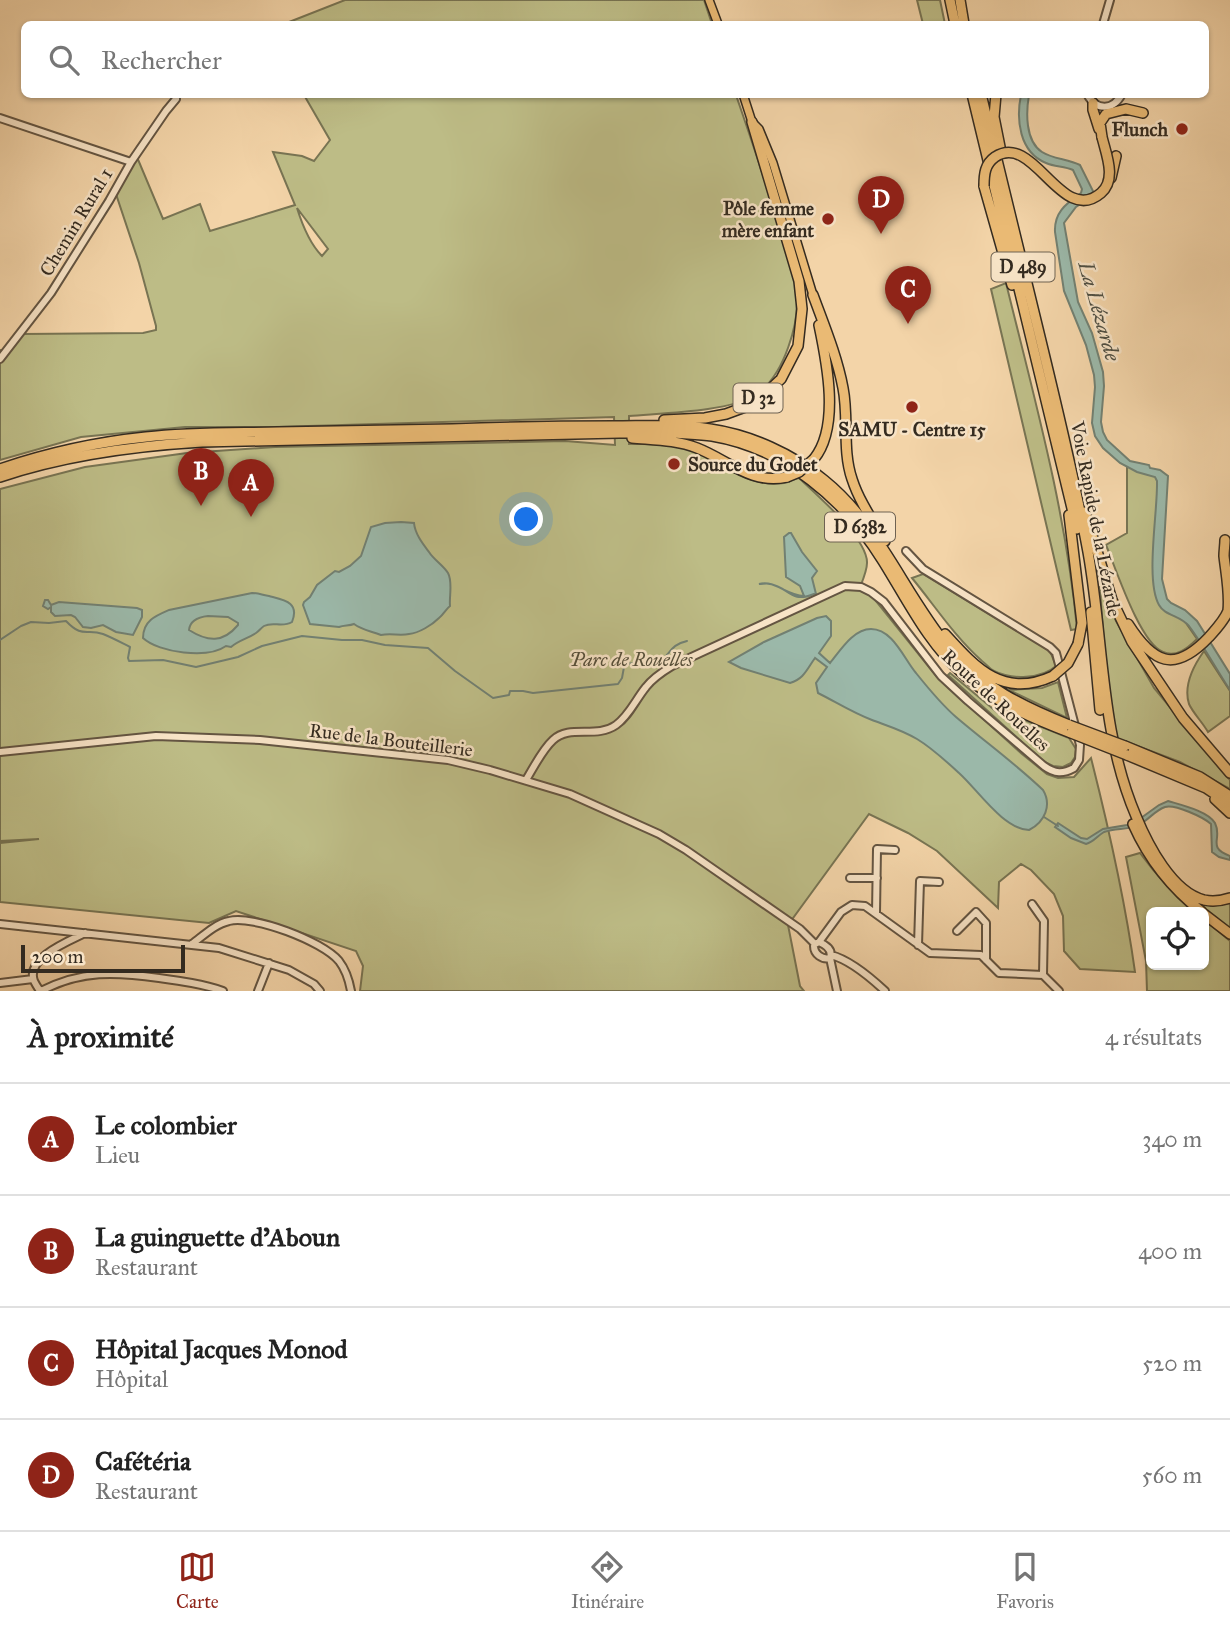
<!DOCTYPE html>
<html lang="fr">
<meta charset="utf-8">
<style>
body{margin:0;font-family:"IM FELL Great Primer",serif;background:#f6f6f6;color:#222}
.controls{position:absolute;right:21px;bottom:21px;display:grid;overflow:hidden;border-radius:10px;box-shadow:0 2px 5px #0004}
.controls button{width:63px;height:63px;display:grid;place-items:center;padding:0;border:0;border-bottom:2px solid #e0e0e0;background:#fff;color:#222;font:35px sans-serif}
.scale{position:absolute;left:21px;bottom:18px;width:164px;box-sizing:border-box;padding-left:7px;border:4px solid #342b20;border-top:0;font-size:19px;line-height:24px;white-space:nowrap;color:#342b20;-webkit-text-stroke:5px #f7e3c6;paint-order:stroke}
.you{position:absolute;left:527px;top:520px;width:24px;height:24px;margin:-18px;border:5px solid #fff;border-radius:50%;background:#1a73e8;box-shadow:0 0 0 10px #1a73e833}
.badge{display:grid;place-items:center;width:46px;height:46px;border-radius:50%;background:#8f2418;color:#fff;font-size:23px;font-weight:700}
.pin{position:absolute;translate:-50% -58px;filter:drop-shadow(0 2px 4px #0008)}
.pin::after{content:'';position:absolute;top:37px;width:24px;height:21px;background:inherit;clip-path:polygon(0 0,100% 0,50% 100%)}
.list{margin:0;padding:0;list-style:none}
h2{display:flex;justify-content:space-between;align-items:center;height:91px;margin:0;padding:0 28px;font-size:30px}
h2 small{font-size:23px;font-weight:400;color:#767676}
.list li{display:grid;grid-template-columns:46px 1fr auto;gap:21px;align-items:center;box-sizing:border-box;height:112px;padding:0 28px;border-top:2px solid #e0e0e0}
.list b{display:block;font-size:26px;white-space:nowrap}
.list p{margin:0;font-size:23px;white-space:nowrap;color:#767676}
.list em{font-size:23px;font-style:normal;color:#767676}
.icon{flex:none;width:38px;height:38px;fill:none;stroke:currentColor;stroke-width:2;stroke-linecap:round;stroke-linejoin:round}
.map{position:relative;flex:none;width:1230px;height:991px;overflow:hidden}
.search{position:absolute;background:#fff;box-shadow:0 2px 5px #0004;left:21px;right:21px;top:21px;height:77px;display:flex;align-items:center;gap:18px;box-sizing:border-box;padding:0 24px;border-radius:10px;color:#767676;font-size:26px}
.sheet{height:539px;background:#fff}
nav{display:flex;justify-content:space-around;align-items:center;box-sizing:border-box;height:98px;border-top:2px solid #e0e0e0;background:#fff;font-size:19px;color:#767676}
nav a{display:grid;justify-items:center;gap:4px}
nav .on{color:#8f2418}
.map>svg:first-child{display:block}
.green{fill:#bdbc86;stroke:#787453;stroke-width:2;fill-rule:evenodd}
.water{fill:#9bb8a9;stroke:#728072;stroke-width:2;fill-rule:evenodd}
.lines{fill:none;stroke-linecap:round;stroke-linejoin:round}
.stream{stroke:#728072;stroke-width:2}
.minor-casing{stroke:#645542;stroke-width:10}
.major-casing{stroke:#342b20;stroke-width:10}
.highway-casing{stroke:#342b20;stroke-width:12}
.minor{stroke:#f7e3c6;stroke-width:6}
.major{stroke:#eaba74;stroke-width:7}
.highway{stroke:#eaba74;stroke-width:9}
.highway-bridge-casing{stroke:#342b20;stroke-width:12;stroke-linecap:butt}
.highway-bridge{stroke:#eaba74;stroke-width:9}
.poi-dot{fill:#8f2418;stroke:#f7e3c6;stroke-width:2.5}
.labels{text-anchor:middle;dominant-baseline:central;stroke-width:5;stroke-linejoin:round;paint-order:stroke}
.shield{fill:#f7e3c6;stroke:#6e6252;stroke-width:2}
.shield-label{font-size:18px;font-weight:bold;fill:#342b20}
.poi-label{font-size:19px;font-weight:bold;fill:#342b20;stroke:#f7e3c6;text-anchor:end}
.street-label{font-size:19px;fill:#342b20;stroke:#f7e3c6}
.park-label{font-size:19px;font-style:italic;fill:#564f3a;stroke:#f7e3c6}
.water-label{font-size:21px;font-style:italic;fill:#4e4e42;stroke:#f7e3c6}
</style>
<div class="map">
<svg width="1230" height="991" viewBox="0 0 1230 991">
<rect width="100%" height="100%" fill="#f3d4a8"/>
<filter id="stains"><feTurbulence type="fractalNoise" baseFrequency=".00286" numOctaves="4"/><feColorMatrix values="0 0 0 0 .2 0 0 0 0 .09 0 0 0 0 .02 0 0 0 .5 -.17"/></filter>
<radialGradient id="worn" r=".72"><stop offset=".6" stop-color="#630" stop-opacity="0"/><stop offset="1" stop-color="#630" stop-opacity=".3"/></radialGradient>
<path class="green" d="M345,0h359l8,24h-428z
M917,0h23l5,24h-22z
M304,95h432c17,50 35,101 49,153 4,13 9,27 11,41 5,32 -12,88 -41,106 -26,17 -93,18 -126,21v28c19,0 41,-1 59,5 31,11 61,40 96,34 5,-1 10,-4 15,-5 17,16 69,61 68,85 0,8 -5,19 -8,27l13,6 65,81 85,77 25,20 11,4 16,-1 17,-19c18,71 34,142 44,214l-55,-3 -16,-18 -1,-35 -9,-22 -23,-24 -10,-6 -22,18 -1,26 -61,-57 -29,-18 -39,-19 -81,111 12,61 4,5h-444l3,-25 -7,-15 -120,-40 -27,12 -209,-21v-59l39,-4 -39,2v-352l85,-22 102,-14 88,-6 290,-6 50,4 -1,-28 -339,10h-90l-104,10 -81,23v-110l5,1 18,-17 120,-1 13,-3v-4l-17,-63 -23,-69 21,-37 26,62 37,-15 10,27 85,-26 -22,-53 29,4 12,5 16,-21zM297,208l31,41 -6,7c-12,-12 -20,-32 -25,-48z
M1006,283c28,114 60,228 71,346l-6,1 -80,-341z
M1134,463l26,10 -4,103 8,25 22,22 11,16c-9,9 -21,19 -34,13 -23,-9 -47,-83 -57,-107l21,-12v-66z
M923,574l127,77 6,15c-14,13 -45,14 -62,5 -4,-2 -8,-7 -12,-10 -27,-24 -47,-55 -70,-83z
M1102,586l14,35 38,67 76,92v9l-50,-27 -64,-24c-9,-50 -13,-100 -16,-151z
M1204,651l26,40v25l-22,16c-5,-9 -15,-19 -19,-28 -6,-19 5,-39 15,-53z
M950,673l48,40h9l62,25 7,11 -1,8 -4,6 -8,4 -10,-1 -10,-5 -95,-86z
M1058,682l9,36 -58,-28 33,-2z
M1140,853c16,22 34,42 55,59h-44v53h53v-46l26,22v50h-83l-1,-30 -20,-104z
M1189,898l22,8 19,-3v28z"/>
<path class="water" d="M1021,95h8c-3,17 -4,46 13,57 11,7 26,7 38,13l13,26 -2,6 -15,10 -12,16 14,79 14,31 11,39 1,14 -3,36 2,10 4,8 23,21 19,4 1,3 10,2 8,6 -6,103 5,20 4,4 14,7 12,11 33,53v16c-14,-21 -26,-44 -41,-64 -9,-11 -24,-10 -30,-21 -14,-25 -1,-94 -2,-124l-2,-4 -18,-5 -17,-9 -17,-15 -8,-12 -3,-13 3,-36 -1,-12 -8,-30 -22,-54 -9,-59c-1,-20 11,-28 26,-39l1,-4 -9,-19c-9,-4 -18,-3 -27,-7 -27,-11 -30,-44 -25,-68z
M401,522l13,1c1,11 9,21 15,29 5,8 14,13 19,21 5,9 1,24 2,33 -4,3 -6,8 -11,12 -7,7 -20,15 -30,16 -9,2 -18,-1 -28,1 -10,-4 -19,-5 -27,-11 -5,2 -10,1 -15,3l-29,-3 -7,-19 1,-3 6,-5 7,-12 18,-14 4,1 11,-6 11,-10 10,-29 14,-4z
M789,533h2l11,19 15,19 -5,7 4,16 -1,1 -1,-1c-24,10 -25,-7 -44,-10 -3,-1 -7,0 -11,0 17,-4 26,11 45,12l-4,-10 -14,-9 -2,-40z
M252,593c6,0 11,2 17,3 15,4 31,6 23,26 -10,6 -19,-1 -28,4 -3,2 -5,5 -8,7 -9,6 -17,7 -25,14l-5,-1c-18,13 -67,7 -83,-8 0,-17 12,-22 26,-28zM208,616l20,1 10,6v2c-15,18 -30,17 -49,5 1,-10 10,-13 19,-14z
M45,600h3l3,5 8,-3 78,6 5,2v7l-9,18 -17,-3 -13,-7 -12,3 -8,-1 -8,-10 -4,-2 -16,1 -4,-4v-5l-3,2 -5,-3z
M826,616l5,5v15l-12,17 11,10c10,-12 23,-34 41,-34 22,0 33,30 45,44 12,15 25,31 40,44 28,24 60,47 87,73 9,15 2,32 -14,40 -26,-1 -51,-40 -70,-57 -13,-12 -27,-25 -42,-34 -15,-9 -29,-13 -45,-19 -19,-7 -36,-18 -54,-27l-2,-10 11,-16 -12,-9c-8,11 -11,21 -25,25l-49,-15 -12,-6 35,-20 53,-24z
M1168,801c13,4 40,10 47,22 8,16 -9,24 15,33v4l-11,-3 -7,-5 -1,-28c-8,-7 -36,-20 -46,-17 -9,3 -15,11 -23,16 -12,8 -25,4 -38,9 -7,4 -10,10 -18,12l-15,-6 -16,-11 3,-4 23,15 6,1 16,-10 24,-4 14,-7 18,-13z"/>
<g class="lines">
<path class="stream" d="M0,640l21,-14 10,-4 18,1 17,-2c17,18 20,7 37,13 10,4 19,9 27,13l-2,11 1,3 34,-1 33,7 42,-10 24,-11 40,-10 40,4h20l23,5 43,3 27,23 38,27 16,-3 1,-4h13l10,2 85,-9 4,-6 2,-11 3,-3c10,-2 21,-1 31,-3 13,-4 10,-16 29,-20
M1044,817l14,9"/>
<defs>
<path id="minor" d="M1103,24l7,-24
M1087,94c9,17 26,17 35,0
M0,118l131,44
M0,359l51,-66 58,-92 22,-39 35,-51 10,-12
M0,752l156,-16 104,4 188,20 42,10 80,24 89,40 27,16 114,79 15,15
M526,780c8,-13 16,-30 27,-40 17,-16 43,-1 63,-15 13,-9 20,-26 30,-38 7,-9 16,-15 26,-21l173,-80 16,1 10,5 13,10 57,74 27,25 76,65c11,8 19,8 30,2l5,-8 1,-15 -24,-92 -6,-6 -127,-78 -17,-18
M850,878h27
M1032,904l12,17 -1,54
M876,913l1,-64 18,1
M0,924l219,24 70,22 25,14 6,7
M957,931l19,-19 10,11v37
M819,942l22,-30 11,-7 13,1 65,47 51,2 18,18 44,2 16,16
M819,942c7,3 14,8 11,16 -8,2 -16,-4 -16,-12l1,-2z
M192,944c11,-8 23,-20 37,-23 25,-6 93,20 110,40 7,9 10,19 12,30
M918,945l2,-64 19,1
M831,955c19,5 39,22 54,36
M830,958l7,33
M0,983l33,-4
M40,991c-2,-3 -4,-6 -6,-10 -9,-23 35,-40 51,-48
M41,991c40,-21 75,-19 118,-13 22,3 44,6 64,13
M258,991l11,-28"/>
<path id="major" d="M709,0l9,24
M743,94l9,28 7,7 14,34 40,132"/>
<path id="highway" d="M950,0l5,24
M960,0l4,24
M972,94l105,435
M981,94c20,83 40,165 60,247 17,70 34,140 47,211 16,89 12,180 48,264 12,29 36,76 68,84 9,2 17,1 26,-2
M996,94l-2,23 6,30
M1093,103v7l6,19
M1102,137l-2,-14 6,-9 20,-5 17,4
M1111,178l5,-22
M984,186l28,99
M813,295c11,30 24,61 30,93 6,30 -1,62 9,91 7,22 21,42 33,62
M664,420l41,-2 21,-4 19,-7 18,-11 18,-17 17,-33 4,-37 -3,-28 -47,-159
M632,438c22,2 45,2 65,10 31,12 54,37 90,29
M814,459c26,-32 13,-96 5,-134
M0,469c47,-16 97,-27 146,-32 44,-5 89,-4 132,-5 58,-1 116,-2 174,-3 54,-2 108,-3 162,-3 32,0 65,-2 96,3 41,6 83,25 114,51 56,45 80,114 125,168 31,38 75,59 120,77
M0,477c65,-22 134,-31 202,-35l462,-10c16,2 32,2 48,4 73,12 133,64 171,125 25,40 45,82 80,113 31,28 69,44 108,59
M1085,512l27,88 20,42 51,76 47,55
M1069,515l13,108 -4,21
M1091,612l9,98
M1128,624c25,39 46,50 81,13 7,-8 15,-16 19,-26 2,-18 -2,-37 -4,-55 0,-5 1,-11 1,-16
M945,634c31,34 58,65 108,42
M1125,746l75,31 30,19
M1127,755l79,33 24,16
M1215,799l15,14
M1133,824c16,36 38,64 69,88
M1204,914l26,20"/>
</defs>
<use href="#minor" class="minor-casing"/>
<use href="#major" class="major-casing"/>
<use href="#highway" class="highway-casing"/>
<use href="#minor" class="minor"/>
<use href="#major" class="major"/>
<use href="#highway" class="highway"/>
<defs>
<path id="highway-bridge" d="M984,186c0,-12 1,-22 11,-29 39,-26 66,70 106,36 16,-14 5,-39 1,-56
M787,477l12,-5 15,-13
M1053,676l15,-13 10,-19
M1069,725l56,21
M1071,733l56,22"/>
</defs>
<use href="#highway-bridge" class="highway-bridge-casing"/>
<use href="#highway-bridge" class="highway-bridge"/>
</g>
<g class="poi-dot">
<circle cx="1182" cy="129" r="7"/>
<circle cx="828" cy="219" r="7"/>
<circle cx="912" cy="407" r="7"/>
<circle cx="674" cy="464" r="7"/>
</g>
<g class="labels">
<g class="shield">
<rect x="991.5" y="252.5" width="63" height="29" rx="5"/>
<rect x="733.5" y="383.5" width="49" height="29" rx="5"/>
<rect x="825" y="512.5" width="70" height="29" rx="5"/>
</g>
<g class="shield-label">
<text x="1023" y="267">D 489</text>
<text x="758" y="398">D 32</text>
<text x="860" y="527">D 6382</text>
</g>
<g class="poi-label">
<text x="1168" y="129">Flunch</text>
<text x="814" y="208">Pôle femme<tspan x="814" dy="22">mère enfant</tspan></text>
<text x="912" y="429" text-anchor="middle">SAMU - Centre 15</text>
<text x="688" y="464" text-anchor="start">Source du Godet</text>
</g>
<g class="street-label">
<text transform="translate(76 222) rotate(-59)">Chemin Rural 1</text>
<text transform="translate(1096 519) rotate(79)">Voie Rapide de la Lézarde</text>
<text transform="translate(996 700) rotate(43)">Route de Rouelles</text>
<text transform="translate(391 740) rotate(7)">Rue de la Bouteillerie</text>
</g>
<g class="park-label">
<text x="631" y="659">Parc de Rouelles</text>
</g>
<g class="water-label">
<text transform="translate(1099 311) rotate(74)">La Lézarde</text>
</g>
</g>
<rect width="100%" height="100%" filter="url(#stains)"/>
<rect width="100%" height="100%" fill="url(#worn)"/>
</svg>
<div class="controls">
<button><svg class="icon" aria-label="locate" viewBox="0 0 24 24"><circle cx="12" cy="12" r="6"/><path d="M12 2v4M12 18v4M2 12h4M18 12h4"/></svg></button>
</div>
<div class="scale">200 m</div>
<div class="you"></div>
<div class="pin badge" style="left:251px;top:517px">A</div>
<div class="pin badge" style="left:201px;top:506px">B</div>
<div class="pin badge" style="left:908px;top:324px">C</div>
<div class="pin badge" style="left:881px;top:234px">D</div>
<div class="search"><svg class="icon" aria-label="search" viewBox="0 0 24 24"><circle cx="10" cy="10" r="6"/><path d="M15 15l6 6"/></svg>Rechercher</div>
</div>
<section class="sheet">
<h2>À proximité<small>4 résultats</small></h2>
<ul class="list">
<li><span class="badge">A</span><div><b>Le colombier</b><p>Lieu</p></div><em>340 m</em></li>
<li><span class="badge">B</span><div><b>La guinguette d'Aboun</b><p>Restaurant</p></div><em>400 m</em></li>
<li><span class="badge">C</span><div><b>Hôpital Jacques Monod</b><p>Hôpital</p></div><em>520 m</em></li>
<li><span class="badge">D</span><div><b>Cafétéria</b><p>Restaurant</p></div><em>560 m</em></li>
</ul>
</section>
<nav>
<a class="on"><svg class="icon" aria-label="map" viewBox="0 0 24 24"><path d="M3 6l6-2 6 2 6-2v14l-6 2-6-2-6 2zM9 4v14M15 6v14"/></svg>Carte</a>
<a><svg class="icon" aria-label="directions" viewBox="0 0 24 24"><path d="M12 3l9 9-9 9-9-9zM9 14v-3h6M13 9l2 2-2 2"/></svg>Itinéraire</a>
<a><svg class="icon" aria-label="saved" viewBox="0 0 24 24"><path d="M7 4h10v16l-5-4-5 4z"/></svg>Favoris</a>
</nav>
